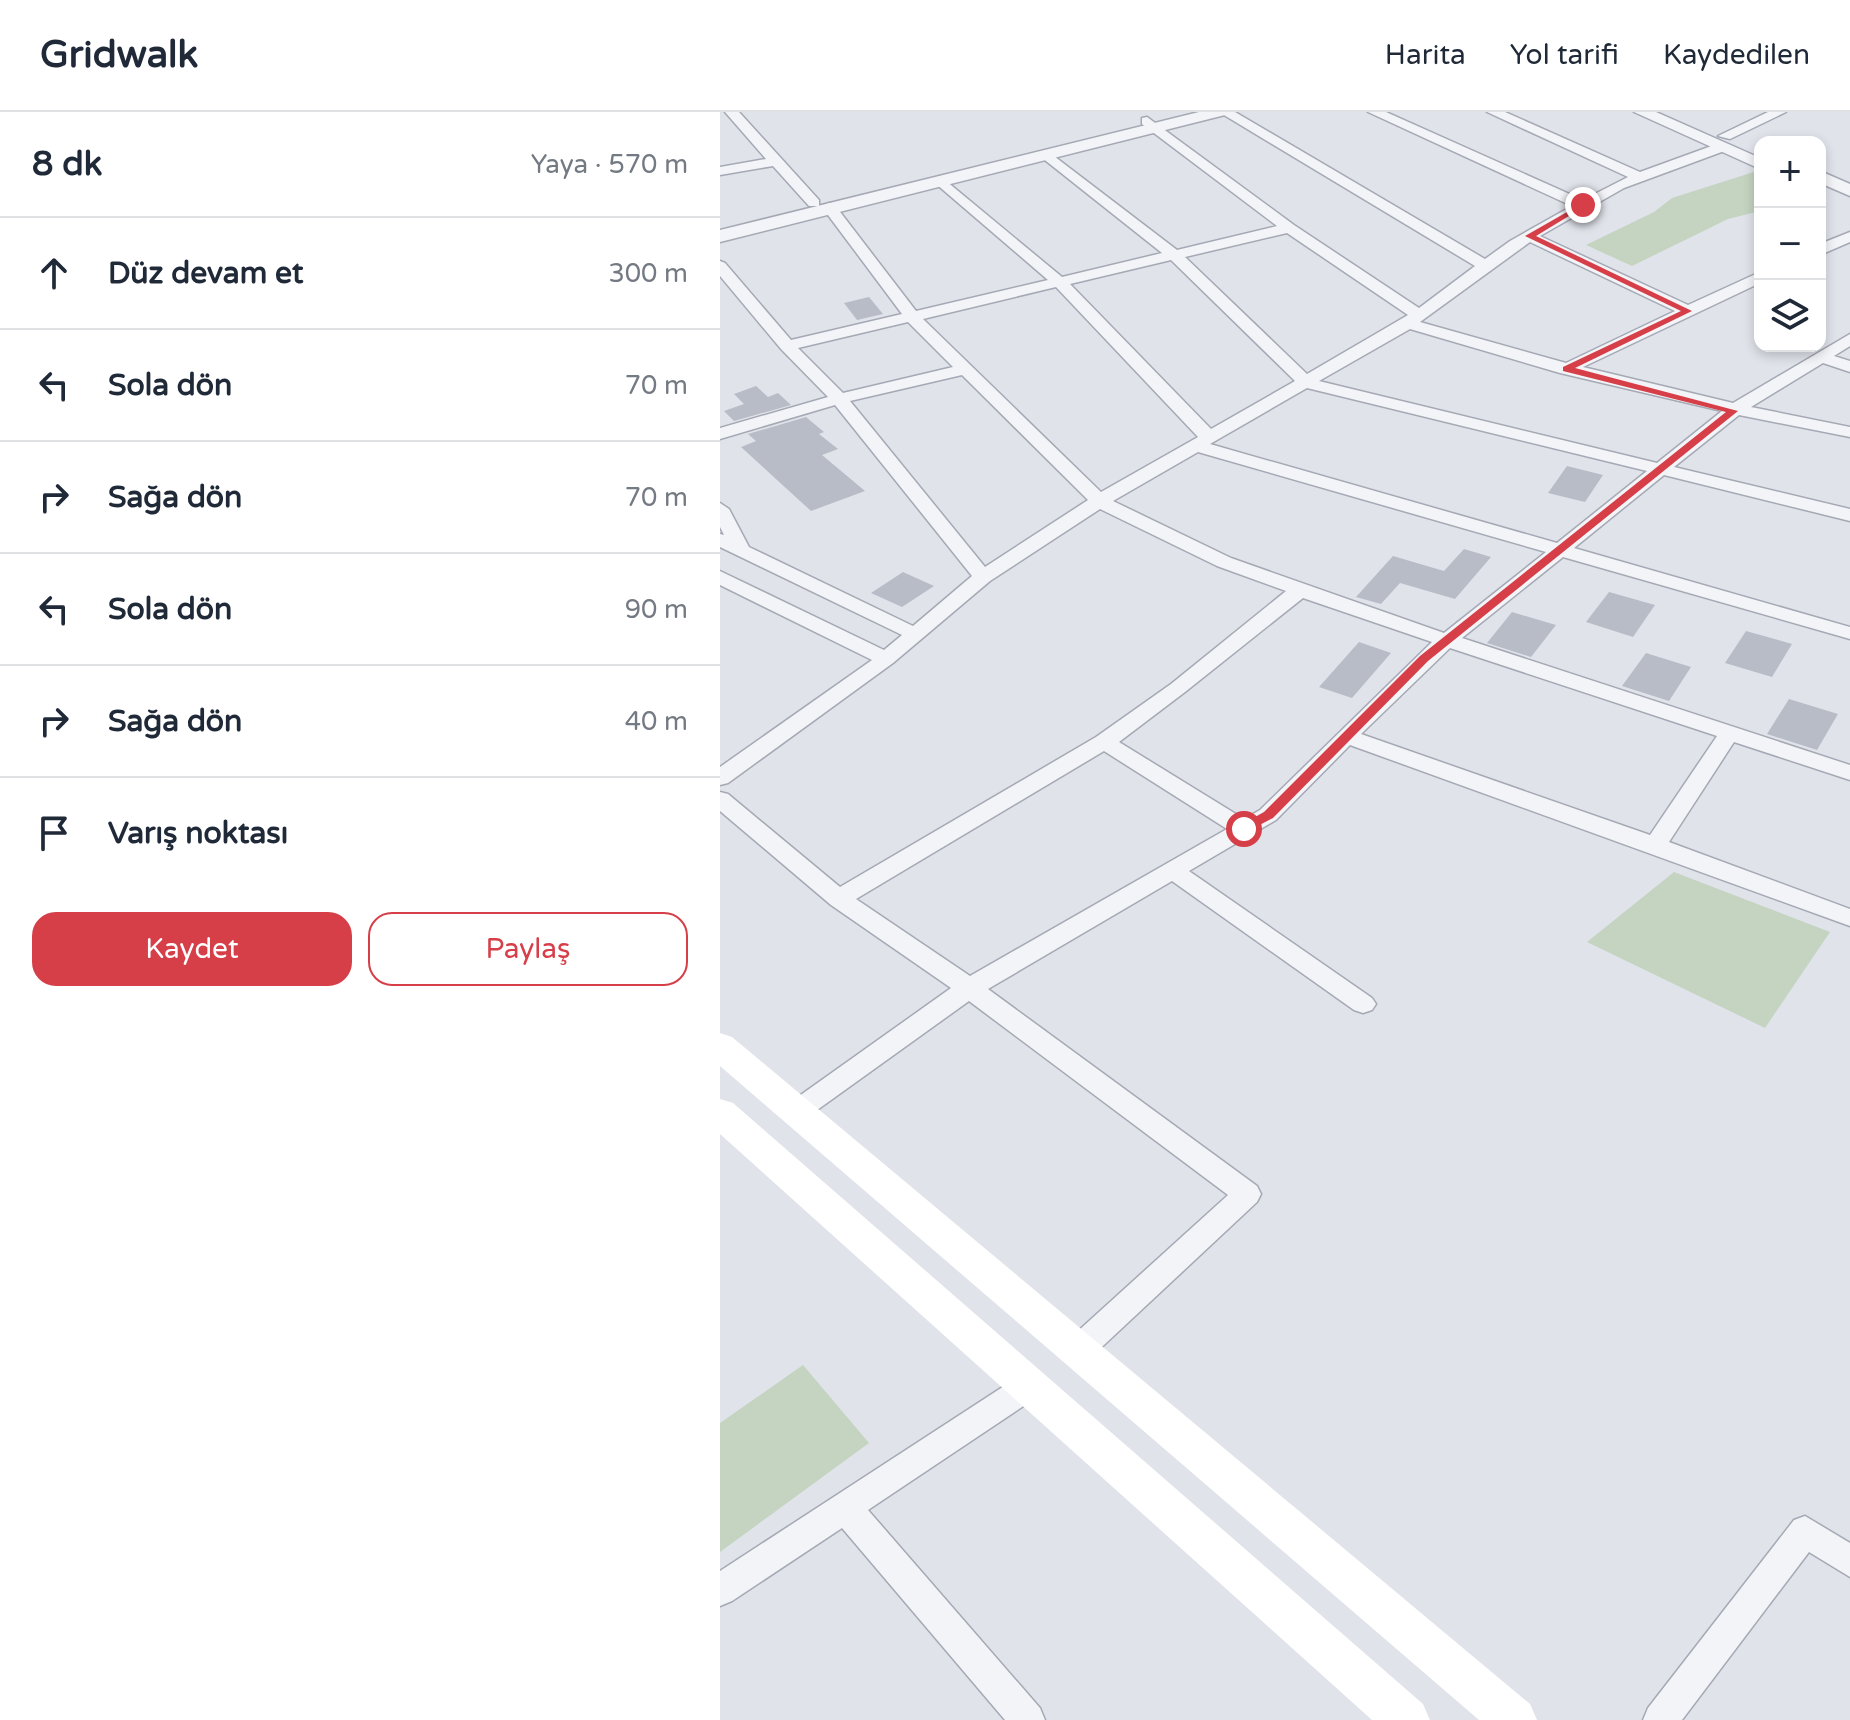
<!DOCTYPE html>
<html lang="tr">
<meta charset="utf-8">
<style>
body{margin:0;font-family:"Varela Round",sans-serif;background:#f2f2f3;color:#1f2937}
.controls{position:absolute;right:24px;top:24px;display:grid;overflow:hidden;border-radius:16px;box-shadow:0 4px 12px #0003}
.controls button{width:72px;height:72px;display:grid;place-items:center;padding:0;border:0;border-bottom:2px solid #e0e1e3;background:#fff;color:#1f2937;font:40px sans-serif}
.stop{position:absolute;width:24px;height:24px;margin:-18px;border:6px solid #d63e48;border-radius:50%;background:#fff}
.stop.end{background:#d63e48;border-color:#fff;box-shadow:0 2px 8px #0008}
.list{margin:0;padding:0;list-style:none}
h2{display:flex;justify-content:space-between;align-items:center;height:104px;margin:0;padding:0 32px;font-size:34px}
h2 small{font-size:26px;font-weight:400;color:#747a83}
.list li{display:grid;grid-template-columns:52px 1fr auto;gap:24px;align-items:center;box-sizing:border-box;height:112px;padding:0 32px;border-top:2px solid #e0e1e3}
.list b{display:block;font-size:30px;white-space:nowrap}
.list em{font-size:26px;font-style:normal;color:#747a83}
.actions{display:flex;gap:16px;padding:24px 32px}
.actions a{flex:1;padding:18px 0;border:2px solid #d63e48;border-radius:24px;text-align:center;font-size:28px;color:#d63e48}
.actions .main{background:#d63e48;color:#fff}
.icon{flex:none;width:44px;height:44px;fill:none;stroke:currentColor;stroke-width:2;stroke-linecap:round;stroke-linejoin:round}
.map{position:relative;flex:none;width:1130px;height:1608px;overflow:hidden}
header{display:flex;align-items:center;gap:48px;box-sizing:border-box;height:112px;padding:0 40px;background:#fff;border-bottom:2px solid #e0e1e3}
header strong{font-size:38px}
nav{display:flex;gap:44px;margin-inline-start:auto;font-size:28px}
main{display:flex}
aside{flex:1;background:#fff}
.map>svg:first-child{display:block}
.green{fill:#c4d4c1}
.building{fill:#b7bcc7}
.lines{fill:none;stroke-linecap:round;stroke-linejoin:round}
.minor-casing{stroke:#a5a9b4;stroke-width:3}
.tertiary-casing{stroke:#a5a9b4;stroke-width:3}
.minor{fill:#f3f4f8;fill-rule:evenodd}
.tertiary{fill:#f3f4f8;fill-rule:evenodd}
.secondary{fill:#fff;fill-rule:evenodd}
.route{fill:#d63e48}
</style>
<header>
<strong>Gridwalk</strong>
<nav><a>Harita</a><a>Yol tarifi</a><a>Kaydedilen</a></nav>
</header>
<main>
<aside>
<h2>8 dk<small>Yaya · 570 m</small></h2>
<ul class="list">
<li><svg class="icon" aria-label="ahead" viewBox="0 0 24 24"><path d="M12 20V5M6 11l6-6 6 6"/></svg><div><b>Düz devam et</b></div><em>300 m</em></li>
<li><svg class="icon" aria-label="left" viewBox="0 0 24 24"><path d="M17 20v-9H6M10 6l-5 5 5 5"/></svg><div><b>Sola dön</b></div><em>70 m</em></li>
<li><svg class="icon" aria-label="right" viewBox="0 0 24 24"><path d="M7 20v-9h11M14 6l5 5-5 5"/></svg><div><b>Sağa dön</b></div><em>70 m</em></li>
<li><svg class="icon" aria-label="left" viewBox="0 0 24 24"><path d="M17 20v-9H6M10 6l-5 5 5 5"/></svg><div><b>Sola dön</b></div><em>90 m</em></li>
<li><svg class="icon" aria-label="right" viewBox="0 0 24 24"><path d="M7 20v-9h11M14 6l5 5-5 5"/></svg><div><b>Sağa dön</b></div><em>40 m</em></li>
<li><svg class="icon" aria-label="arrive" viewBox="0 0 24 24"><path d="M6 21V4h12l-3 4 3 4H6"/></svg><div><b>Varış noktası</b></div></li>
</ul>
<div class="actions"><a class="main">Kaydet</a><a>Paylaş</a></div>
</aside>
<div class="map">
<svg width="1130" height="1608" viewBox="0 0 1130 1608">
<rect width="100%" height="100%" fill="#e0e3ea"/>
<path class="green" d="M1040,58v41l-32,8 -96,47 -46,-21 68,-33 18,-14z
M954,760l156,60 -65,96 -178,-86z
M83,1253l66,78 -149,109v-129z"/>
<path class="building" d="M149,185l14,17 -26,6 -13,-17z
M36,274l12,11 10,-4 13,12 -57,16 -10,-10 20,-7 -10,-10z
M86,305l18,15 -5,2 19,15 -16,6 43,36 -54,20 -70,-64 15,-6 -8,-7z
M847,354l36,9 -18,27 -37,-9z
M744,437l27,8 -36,42 -55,-16 -19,21 -25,-7 37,-41 51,15z
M183,460l31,14 -32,21 -31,-14z
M889,480l46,13 -22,32 -47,-15z
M792,500l44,13 -25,32 -44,-14z
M1026,519l46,13 -20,33 -47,-14z
M639,530l32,11 -39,45 -33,-11z
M926,541l45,14 -22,34 -47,-15z
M1069,587l49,15 -21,36 -50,-16z"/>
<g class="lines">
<defs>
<path id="minor" d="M5,0h14l80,88v6h-10l-36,-40 -53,9v-8l46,-8z
M499,0h16l250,147 25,-18 62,-35 -204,-94h18l197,88 45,-23 -141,-65h18l135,60 77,-28h10v6l-103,38 -84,48 148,69 72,-33v11l-177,84 150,36 117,-69v12l-16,10 16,5v11l-27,-9 -72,44 99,20v10l-111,-22 -65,52 176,42v12l-186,-46 -90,73 276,79v12l-287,-82 -101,81 388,127v15l-116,-38 -65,100 181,67v17l-500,-181 -74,75 -87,51 183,127 4,6 -4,6 -9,3 -9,-3 -182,-129 -184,108 269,197 4,8 -4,8 -168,157 -11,4 -11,-4 -4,-9 4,-9 161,-146 -259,-194 -163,117 -9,3 -9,-3 -4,-7 4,-7 163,-116 -120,-83 -111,-94v-19l8,2 112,93 256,-150 75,-53 115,-93 -69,-25 -117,-57 -110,72 -97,82 -165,120 -8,2v-18l152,-107 -152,-75v-14l164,79 18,-15 -182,-88v-13l4,1 -4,-8v-24l9,6 20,38 164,79 59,-50 -137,-171 -115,34v-11l108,-31 -47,-48 -61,-73v-15l5,2 66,77 111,-26 -80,-107 7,-4 5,1 82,107 132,-31 -113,-97 -2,-3 7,-4 122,101 100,-24 -121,-96 -2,-3 7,-4 131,100 100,-24 -135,-102v-6l5,-1 147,108 125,83 56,-42zM567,121l121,82 -101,59 -122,-117zM810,130l145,69 -109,52 -146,-41zM451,148l124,121 -84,48 -141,-145zM336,175l142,150 -97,55 -178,-173zM188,210l45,45 -110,26 -45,-45zM690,217l150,44 162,38 -65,52 -338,-82zM242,263l126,125 -103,67 -135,-166zM587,276l340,83 -90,72 -347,-99zM478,340l348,100 -102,81 -213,-75 -118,-57zM583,486l129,44 -172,168 -16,9 -125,-77 66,-50zM730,536l267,88 -67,99 -289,-101zM384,639l123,78 -257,147 -114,-77z
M1048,0h18l-56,27 -12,-3z
M1130,120v10l-30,13v-11z
M309,1261l11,4 4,9 -4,9 -172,115 172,198 5,12h-40l-163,-192 -110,73 -12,5v-35l298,-194z
M1085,1404l45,27v34l-41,-25 -127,168h-39l5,-12 146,-188z"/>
<path id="tertiary" d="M479,0h28l-2,3 -505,127v-12z
M914,0h22l104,46v11z
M1100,59l30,13v12l-30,-13z"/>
</defs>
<use href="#minor" class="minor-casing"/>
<use href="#tertiary" class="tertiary-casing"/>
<use href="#minor" class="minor"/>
<use href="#tertiary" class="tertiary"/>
<path class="secondary" d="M0,921l12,4 798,667 7,16h-58l-759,-654z
M0,987l13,4 690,601 7,16h-58l-652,-586z"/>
</g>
<path class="route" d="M861,92l6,1 -51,31 156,75 -117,57 163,43 -310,250 -155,157 -25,13h-9v-5l25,-14 156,-156 306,-244 -163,-41v-4l118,-56 -156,-75z"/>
</svg>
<div class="controls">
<button>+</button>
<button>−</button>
<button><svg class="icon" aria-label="layers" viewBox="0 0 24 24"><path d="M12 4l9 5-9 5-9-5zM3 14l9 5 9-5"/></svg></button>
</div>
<div class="stop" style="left:524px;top:717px"></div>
<div class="stop end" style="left:863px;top:93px"></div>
</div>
</main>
